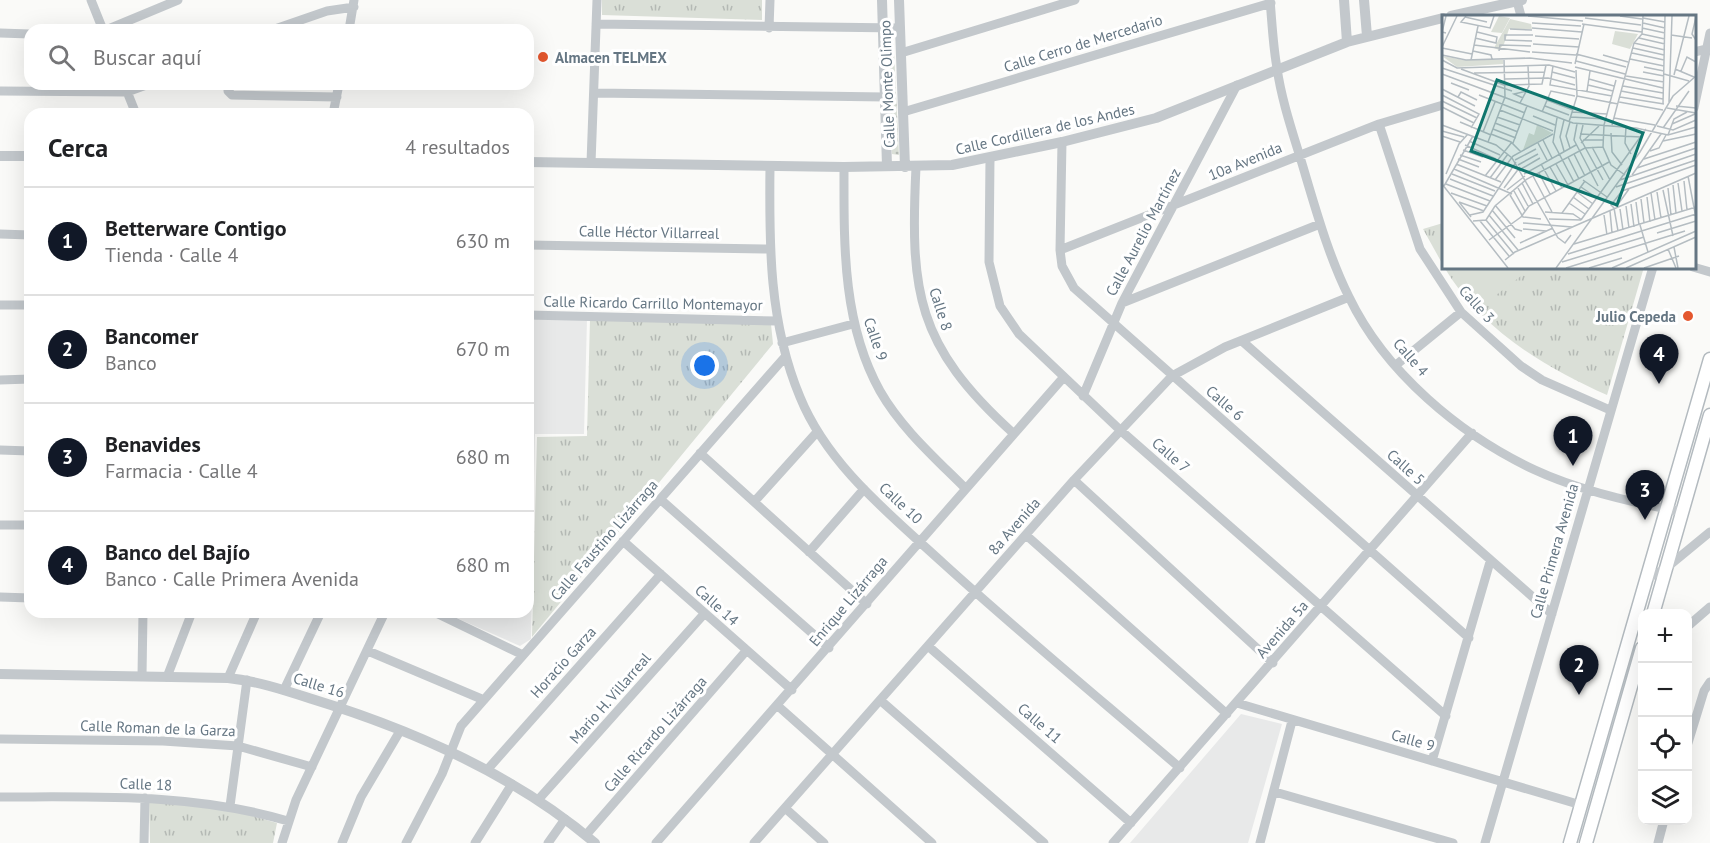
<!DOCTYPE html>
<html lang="es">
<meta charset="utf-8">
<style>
body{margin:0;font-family:"PT Sans",sans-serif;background:#f2f2f2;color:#202124}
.controls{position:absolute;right:18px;bottom:18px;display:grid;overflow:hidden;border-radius:12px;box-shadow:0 6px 24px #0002}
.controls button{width:54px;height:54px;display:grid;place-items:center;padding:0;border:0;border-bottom:2px solid #e0e0e0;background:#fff;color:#202124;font:30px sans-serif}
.you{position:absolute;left:705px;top:366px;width:21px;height:21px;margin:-15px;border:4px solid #fff;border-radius:50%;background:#1a73e8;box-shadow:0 0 0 9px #1a73e833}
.badge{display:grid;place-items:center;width:39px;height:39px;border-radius:50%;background:#111827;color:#fff;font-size:20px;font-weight:700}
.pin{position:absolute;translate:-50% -50px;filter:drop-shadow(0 2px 3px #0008)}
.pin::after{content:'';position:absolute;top:32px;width:21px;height:18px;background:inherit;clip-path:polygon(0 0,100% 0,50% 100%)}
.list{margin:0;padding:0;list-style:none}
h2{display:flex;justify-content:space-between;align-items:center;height:78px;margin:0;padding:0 24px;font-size:26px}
h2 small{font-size:20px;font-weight:400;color:#757577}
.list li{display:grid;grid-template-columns:39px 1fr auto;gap:18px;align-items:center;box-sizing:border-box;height:108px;padding:0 24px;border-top:2px solid #e0e0e0}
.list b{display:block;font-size:22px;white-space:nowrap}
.list p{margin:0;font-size:20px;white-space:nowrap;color:#757577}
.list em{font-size:20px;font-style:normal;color:#757577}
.icon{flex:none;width:33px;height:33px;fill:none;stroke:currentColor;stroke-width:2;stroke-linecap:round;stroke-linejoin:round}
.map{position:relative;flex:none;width:1710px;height:843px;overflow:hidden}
.search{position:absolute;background:#fff;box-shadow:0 6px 24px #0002;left:24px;top:24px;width:510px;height:66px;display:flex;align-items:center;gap:15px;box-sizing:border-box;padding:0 21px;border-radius:18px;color:#757577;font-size:22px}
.panel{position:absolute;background:#fff;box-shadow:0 6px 24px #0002;left:24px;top:108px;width:510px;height:510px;border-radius:18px}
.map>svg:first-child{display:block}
.built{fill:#e8e9e9}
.grass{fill:url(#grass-dots)}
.park{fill:url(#park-tufts)}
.garden{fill:#dadfd7}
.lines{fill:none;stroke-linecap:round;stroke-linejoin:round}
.secondary-casing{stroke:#b3babf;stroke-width:15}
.minor{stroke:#c3c8cc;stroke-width:9}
.tertiary{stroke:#c3c8cc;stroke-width:10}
.secondary{stroke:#fff;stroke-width:12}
.poi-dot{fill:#e4572e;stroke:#fff;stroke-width:2}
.labels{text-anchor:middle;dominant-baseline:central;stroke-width:6;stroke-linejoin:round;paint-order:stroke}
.street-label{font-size:15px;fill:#657683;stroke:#fff}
.poi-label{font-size:15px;font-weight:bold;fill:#657683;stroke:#fff;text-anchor:start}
.inset-road{fill:none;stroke:#b5bdc2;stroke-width:1.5}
.view{fill:#0f766e;fill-opacity:0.15;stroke:#0f766e;stroke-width:3}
.inset-edge{fill:none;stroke:#657683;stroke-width:3}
</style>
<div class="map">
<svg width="1710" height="843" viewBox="0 0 1710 843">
<defs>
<pattern id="grass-dots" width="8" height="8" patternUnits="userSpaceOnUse" patternTransform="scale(1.5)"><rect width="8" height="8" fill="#dadfd7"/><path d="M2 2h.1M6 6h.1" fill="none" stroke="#b4b9b4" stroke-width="1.8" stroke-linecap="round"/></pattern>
<pattern id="park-tufts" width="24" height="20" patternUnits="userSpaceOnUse" patternTransform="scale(1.5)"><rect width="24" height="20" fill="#dadfd7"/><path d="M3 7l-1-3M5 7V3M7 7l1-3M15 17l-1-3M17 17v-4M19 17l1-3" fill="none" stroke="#b4b9b4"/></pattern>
</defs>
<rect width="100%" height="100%" fill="#fafaf8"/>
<path class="built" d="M528,319h59l-3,115h-49l-4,205 -11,7 -77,-34h85z
M1241,714l41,10 -34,119h-118z"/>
<path class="grass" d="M893,31l6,124 -7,-1 -6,-121z"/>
<path class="park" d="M602,0h160v20l-160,-5z
M1443,223v42l-20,-36z
M1444,267h200l-37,128c-64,-28 -127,-67 -163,-128z
M590,319l181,5 2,20 -241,293 5,-200 50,-1z
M149,802l79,7 49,14 -4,20h-123z"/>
<path class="garden" d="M1454,267h79l-50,38z"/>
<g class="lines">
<defs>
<path id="secondary" d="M1653,614l57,-199
M1570,843l140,-484
M1586,843l56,-195"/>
</defs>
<use href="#secondary" class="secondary-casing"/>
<path class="minor" d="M91,0l12,30
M1270,0c2,22 3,46 7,68 5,36 19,74 29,109 12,40 24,82 43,120 36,75 111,138 186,173 45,21 99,33 148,42
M1517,1l4,15
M596,24l304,4
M769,28l1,-28
M106,30l72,-30
M272,30l55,-19 27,-4
M349,30l5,-30
M0,33l30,1
M1694,52l13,-3
M901,53l174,-53
M124,84l12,30
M229,84l-1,7 4,4 105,2
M0,91l127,1 22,-8
M595,93l290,4
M1694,108l16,-75
M903,112l368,-109
M333,114l6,-30
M1379,124l41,125 41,63 60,54 21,14 68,30
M1062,142l-2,108 2,16 12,22 395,350
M990,158l-1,104 11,44 19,28 100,95 327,287
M591,163l6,-163
M770,166c-1,79 -1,157 30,231 28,69 91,118 144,167 77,70 157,136 236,204
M844,167c0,76 -2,156 36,224 21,37 55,67 85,97
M916,167c-6,125 0,178 97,266
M0,234l30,1
M528,245l241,4
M1060,250l319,-126 64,-19
M1693,267l17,5
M1122,303l198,-79
M0,305h30
M528,315l249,6
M1242,341l310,273
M782,343l71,-19
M1396,365l65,-53
M0,380l30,-1
M1083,396l39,-93 115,-218
M0,450l30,1
M700,453l167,151
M1074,480l199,183
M660,499l169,149
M754,502l63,-70
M0,525h30
M1026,535l201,179
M623,541l169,149
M809,552l55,-63
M1646,579l19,-10 45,-37
M0,597l30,1
M434,612l89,43
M1688,626l22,-19
M928,646l203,177
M368,651l116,49
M142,676l1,-64
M167,677l25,-65
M228,678l29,-66
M284,690l37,-78
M880,700l164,143
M1237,703l344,102
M778,706l154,137
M0,739l163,2 75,5 74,21
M1688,743l16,-52 6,-9
M1432,761l58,-199
M487,770l174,-196
M1275,792l178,51
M0,797c97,0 194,-4 288,24
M538,800l166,-186
M230,806l17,-126
M785,808l39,35
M586,835l160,-184
M144,843l1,-45
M282,843l14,-43 89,-188
M342,843l19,-46 39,-66
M406,843l36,-69 19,-48 324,-369
M475,843l37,-59
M548,843l17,-24
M656,843l407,-465
M754,843l320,-363 98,-104 53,-29 124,-50
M1113,843l359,-410
M1260,843l32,-122
M1485,843l168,-576
M1658,843l6,-23"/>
<path class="tertiary" d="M882,0l5,166
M899,0l6,167
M1344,0l3,42
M1364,0l3,36
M1451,16l71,-16
M0,156h30
M528,162l316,5 108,-2 110,-23 94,-24 191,-76 96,-24
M0,674l228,4c29,3 56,12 84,21 101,31 202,75 283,144"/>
<use href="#secondary" class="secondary"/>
</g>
<g class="poi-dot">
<circle cx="543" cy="57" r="6"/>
<circle cx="1688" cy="316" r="6"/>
</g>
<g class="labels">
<g class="street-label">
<text transform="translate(1083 43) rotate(-17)">Calle Cerro de Mercedario</text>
<text transform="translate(887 84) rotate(-92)">Calle Monte Olimpo</text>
<text transform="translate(1045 129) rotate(-13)">Calle Cordillera de los Andes</text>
<text transform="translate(1245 161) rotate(-22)">10a Avenida</text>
<text transform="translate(649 232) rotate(1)">Calle Héctor Villarreal</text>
<text transform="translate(1143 232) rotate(-62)">Calle Aurelio Martínez</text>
<text transform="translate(653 303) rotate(1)">Calle Ricardo Carrillo Montemayor</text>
<text transform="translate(1477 304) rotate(48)">Calle 3</text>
<text transform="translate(941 309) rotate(72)">Calle 8</text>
<text transform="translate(876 339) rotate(71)">Calle 9</text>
<text transform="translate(1411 357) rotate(49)">Calle 4</text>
<text transform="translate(1225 403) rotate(41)">Calle 6</text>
<text transform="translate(1171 455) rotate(41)">Calle 7</text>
<text transform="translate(1406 467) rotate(42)">Calle 5</text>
<text transform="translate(901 503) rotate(43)">Calle 10</text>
<text transform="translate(1014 526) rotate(-49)">8a Avenida</text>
<text transform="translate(604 540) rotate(-49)">Calle Faustino Lizárraga</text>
<text transform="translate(1554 551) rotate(-74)">Calle Primera Avenida</text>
<text transform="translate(848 601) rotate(-50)">Enrique Lizárraga</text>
<text transform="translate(717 605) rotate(42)">Calle 14</text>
<text transform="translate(1282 629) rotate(-49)">Avenida 5a</text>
<text transform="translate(563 662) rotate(-48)">Horacio Garza</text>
<text transform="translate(319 685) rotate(17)">Calle 16</text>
<text transform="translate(610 698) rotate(-49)">Mario H. Villarreal</text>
<text transform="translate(1040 723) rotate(41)">Calle 11</text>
<text transform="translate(158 728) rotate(2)">Calle Roman de la Garza</text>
<text transform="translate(655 734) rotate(-49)">Calle Ricardo Lizárraga</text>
<text transform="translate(1413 740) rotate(16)">Calle 9</text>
<text transform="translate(146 784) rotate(2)">Calle 18</text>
</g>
<g class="poi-label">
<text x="555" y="57">Almacen TELMEX</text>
<text x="1676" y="316" text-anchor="end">Julio Cepeda</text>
</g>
</g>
<g transform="translate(1442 15)">
<rect width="254" height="254" fill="#fafaf8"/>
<path d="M57,1l11,2 -8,15 -11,-1zM173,16l23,3 -8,15 -18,-5z" fill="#dadfd7"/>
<path d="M68,4l21,5 1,5h-23l-5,15 -5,6 -5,-2zM0,41l22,4h39v4l-46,3zM95,110l15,8 -29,17 6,-17 5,2z" fill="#dadfd7"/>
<path class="inset-road" d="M24,1l-5,6 29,6 4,-12M86,1l55,5M178,1l22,3M23,2l22,5M254,2l-4,17 4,6M143,3l56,7M201,3l22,4M90,8l49,3M201,8l22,5M140,9l60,8M90,13l50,4M200,13l23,5M68,14l22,1M4,18l-4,-1 4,-16M200,19l23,5M229,20l21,3M93,21l44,3M33,23l21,5 1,-6 -20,-5M197,23l26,6M90,26l-27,-1v-5h28M192,28l31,7M91,29l46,3M32,30l56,7M0,32l15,-31M0,33l30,6M191,33l31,7M31,36l18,4 1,4M57,36l1,-6 31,1M90,37l44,3M190,38l32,7M134,39l50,13M0,40l24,5 64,-2 42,5M161,40l25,7M188,44l34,7M0,45l15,8 92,-3 26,7M29,45l7,-34M134,46l49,13M133,49l9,-40M111,51l-3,19 62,11M133,52l88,21M202,52l20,4M0,53l70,23M19,54l43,16 38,-1 4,-19M233,54l19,8M239,56l6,-14 9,5M110,57l23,6M201,57l21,4M32,58l71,-1M0,59l131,49 63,5 32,7 28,-8M222,59l25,7M232,60l15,-59M184,61l38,6M63,64l43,-1 27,7M147,64l25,7M174,65l-12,45 -1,22 8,18 14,10M9,68l18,7M146,70l25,6M181,71l40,7M0,74l33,17M145,76l3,-20M179,76l42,8M0,80l37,19 -8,14M37,80l46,18M135,81l41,8M16,82l3,-5 16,8M178,82l44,7M81,83l-9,-4 13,-3M105,85l26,10M0,86l35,17M177,87l44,8M227,87l3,-86M78,88l9,-17 -1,-20M221,89l2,-88M103,91l24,9M234,91l20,2M0,92l32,16M225,93l29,5M58,95l53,21M100,97l9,-21 24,5M130,97l35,2M91,101l22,9M55,102l23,8M129,102l34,2M115,103l-4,24 21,40M172,103l41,7M122,105l-4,17 4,14M18,107l31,13M127,107l8,-26 -1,-26M53,108l23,9M135,109l-3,16 24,46M230,109l23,-10M0,110l54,20 16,13 46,80M141,110l-3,13 23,42M170,110l22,-82 8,-9 1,-18M215,111l16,4 23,-10M184,112l-1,16 6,11M221,113l26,-37M51,114l23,9M0,116l22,6M41,117l12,-30M169,118l1,19 10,13M49,119l20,8 10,10M138,119l61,3M226,120l6,-16 13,-7M0,121l18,6M101,125l9,18M141,125h20M27,126l31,14M221,126l33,-7M46,127l17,-45 -1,-37M71,128l14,-37M96,128l9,17M139,128l18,-17M23,130l31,14M150,132l18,33M128,133l-4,-12 4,-14M21,135l20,7M208,136l9,-3 7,-13M132,139l11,22M18,140l21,7M126,142l11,22M16,144l21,8M202,144l52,-17M73,145l21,-11M14,149l45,18M99,149l15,27M114,149l12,21M76,150l20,-11M108,152l12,21M195,153l59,-20M12,154l58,25M79,154l19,-11M97,158l11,21M4,159l13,-30 9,-10M10,159l43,17M82,159l52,-29M190,160l29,-41M43,161l27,-34M91,161l19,36M246,161l8,42M48,163l18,-24M8,164l43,17M53,165l18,-24 40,-22M141,165l24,17M178,165l76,-26M242,166l3,29M80,168l11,21M236,168l4,28M0,169l66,84M4,169l44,17M231,170l3,28M2,171l29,-50M139,172l16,11M174,172l80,-27M62,173l16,-21M76,173l10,18M226,173l3,27M65,175l18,-14M221,175l10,46M72,176l11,20M135,177l16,12M215,177l4,26M9,178l36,13M209,178l4,27M68,180l13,22 18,2M131,182l16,12M205,182l3,25M199,184l3,24M17,187l12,15M17,187l25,9M194,187l3,23M127,188l16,11M189,189l3,23M53,190l20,24 7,2M184,191l3,22M174,192l13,-18M172,193l-3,-3 11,-14 74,-26M172,193l4,23M178,194l3,21M50,195l23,28M168,196l2,22M103,197l28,2 9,6M120,198l23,-32M28,200l13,-3 33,-50M47,200l29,35M162,200l3,20M107,204l32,1M44,205l28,34M139,205l65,-91M31,206l13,-1 9,-14 32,-27 58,-31 18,-1M38,206l29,35M81,208l49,4M198,210l8,27M81,214l23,2M215,218l39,-12M115,222l8,6 6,-8M47,225l32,-23 8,-11 80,-44M78,228l33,-15M132,229l122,-37M232,232l4,21M226,234l8,19M126,239l128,-40M63,245l10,-8 181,-79M120,247l82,-25M114,253l84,-116 33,-56 23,-20M124,253l119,-37M147,253l33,-10M170,253l84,-37M184,253l70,-31M202,253l35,-12"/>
<path class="view" d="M55,65l146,53 -26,72 -146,-54z"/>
<rect width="254" height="254" class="inset-edge"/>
</g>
</svg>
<div class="controls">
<button>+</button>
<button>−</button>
<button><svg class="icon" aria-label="locate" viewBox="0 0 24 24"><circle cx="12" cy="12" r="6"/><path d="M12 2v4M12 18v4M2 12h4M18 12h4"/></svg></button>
<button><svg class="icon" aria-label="layers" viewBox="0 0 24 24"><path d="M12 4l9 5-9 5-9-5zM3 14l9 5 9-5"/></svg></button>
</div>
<div class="you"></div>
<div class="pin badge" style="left:1573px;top:466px">1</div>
<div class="pin badge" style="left:1579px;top:695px">2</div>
<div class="pin badge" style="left:1645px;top:520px">3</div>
<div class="pin badge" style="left:1659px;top:384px">4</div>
<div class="search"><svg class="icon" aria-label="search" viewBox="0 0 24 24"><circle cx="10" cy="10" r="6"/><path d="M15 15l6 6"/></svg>Buscar aquí</div>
<section class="panel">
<h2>Cerca<small>4 resultados</small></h2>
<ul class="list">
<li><span class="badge">1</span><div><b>Betterware Contigo</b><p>Tienda · Calle 4</p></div><em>630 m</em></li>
<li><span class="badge">2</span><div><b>Bancomer</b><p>Banco</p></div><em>670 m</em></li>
<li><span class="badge">3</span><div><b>Benavides</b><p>Farmacia · Calle 4</p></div><em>680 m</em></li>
<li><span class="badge">4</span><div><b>Banco del Bajío</b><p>Banco · Calle Primera Avenida</p></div><em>680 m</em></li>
</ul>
</section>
</div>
